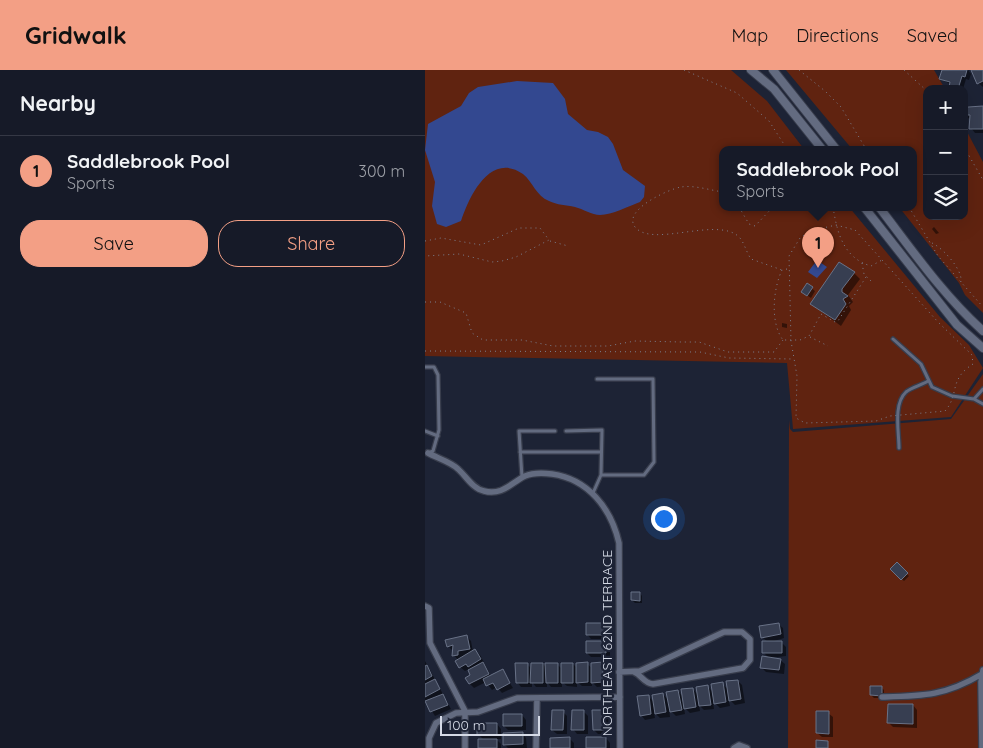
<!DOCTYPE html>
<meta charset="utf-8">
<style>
body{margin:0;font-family:Quicksand,sans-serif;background:#232734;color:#f1f3f6}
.controls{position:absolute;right:15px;top:15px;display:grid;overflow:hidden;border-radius:10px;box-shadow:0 5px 20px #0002}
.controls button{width:45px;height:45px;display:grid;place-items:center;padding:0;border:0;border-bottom:1px solid #353845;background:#161a28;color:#f1f3f6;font:25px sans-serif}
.scale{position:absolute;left:15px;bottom:12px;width:100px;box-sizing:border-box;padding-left:5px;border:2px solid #d5dae6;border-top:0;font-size:14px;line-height:18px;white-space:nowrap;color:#d5dae6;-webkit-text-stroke:4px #1d2335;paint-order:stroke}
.you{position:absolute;left:238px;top:448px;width:18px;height:18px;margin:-12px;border:4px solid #fff;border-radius:50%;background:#1a73e8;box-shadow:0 0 0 8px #1a73e833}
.badge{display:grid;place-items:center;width:32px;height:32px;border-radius:50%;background:#f39f85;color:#111;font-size:16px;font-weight:700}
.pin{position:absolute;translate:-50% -41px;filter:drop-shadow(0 1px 2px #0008)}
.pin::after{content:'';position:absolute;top:26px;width:18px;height:15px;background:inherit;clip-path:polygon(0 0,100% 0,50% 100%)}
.popup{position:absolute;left:294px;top:76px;width:198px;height:65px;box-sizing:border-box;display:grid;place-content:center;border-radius:10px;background:#161a28;filter:drop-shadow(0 1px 4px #0005);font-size:16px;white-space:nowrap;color:#9ea1a8}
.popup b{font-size:19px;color:#f1f3f6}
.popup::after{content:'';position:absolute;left:50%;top:100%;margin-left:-10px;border:10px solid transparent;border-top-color:#161a28}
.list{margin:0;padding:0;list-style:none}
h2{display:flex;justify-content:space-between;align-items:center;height:65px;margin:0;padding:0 20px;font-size:21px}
h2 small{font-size:16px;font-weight:400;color:#9ea1a8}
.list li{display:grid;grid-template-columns:32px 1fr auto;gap:15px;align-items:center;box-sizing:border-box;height:70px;padding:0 20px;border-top:1px solid #353845}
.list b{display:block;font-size:19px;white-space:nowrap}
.list p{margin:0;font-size:16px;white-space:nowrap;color:#9ea1a8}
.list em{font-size:16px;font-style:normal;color:#9ea1a8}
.actions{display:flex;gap:10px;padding:15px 20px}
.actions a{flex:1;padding:11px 0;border:1px solid #f39f85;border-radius:20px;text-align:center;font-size:18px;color:#f39f85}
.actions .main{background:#f39f85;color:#111}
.icon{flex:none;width:28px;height:28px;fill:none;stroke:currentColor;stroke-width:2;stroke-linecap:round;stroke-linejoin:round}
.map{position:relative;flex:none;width:558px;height:678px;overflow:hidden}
header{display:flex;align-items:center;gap:30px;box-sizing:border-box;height:70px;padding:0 25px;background:#f39f85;color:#111}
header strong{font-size:24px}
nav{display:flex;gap:28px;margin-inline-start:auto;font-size:18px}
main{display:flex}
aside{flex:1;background:#161a28}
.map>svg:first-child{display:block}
.green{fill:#602310}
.water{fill:#334890}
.shadow{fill:#0007}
.building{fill:#373e51;stroke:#697287}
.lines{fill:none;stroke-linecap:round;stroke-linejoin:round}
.service-casing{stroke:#383d4c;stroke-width:5.5}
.minor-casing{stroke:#383d4c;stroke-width:8}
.secondary-casing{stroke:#383d4c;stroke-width:10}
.path{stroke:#7b808f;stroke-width:1;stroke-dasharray:1 4;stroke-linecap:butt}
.service{stroke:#636b80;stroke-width:3}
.minor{stroke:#636b80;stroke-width:5.5}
.secondary{stroke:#636b80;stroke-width:8}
.labels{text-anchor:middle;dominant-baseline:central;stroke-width:4.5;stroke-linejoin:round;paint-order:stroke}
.street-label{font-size:14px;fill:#d5dae6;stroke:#1d2335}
</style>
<header>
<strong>Gridwalk</strong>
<nav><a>Map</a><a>Directions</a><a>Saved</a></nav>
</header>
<main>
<aside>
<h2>Nearby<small></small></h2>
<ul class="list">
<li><span class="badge">1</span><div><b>Saddlebrook Pool</b><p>Sports</p></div><em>300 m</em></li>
</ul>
<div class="actions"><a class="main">Save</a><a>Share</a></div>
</aside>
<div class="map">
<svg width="558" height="678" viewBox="0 0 558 678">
<rect width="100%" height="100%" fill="#1d2335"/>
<path class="green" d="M0,0h306l36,31 37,48h-81v58h126l91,110 29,28 14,23 -32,49 -158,12 -6,-66 -362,-7z
M361,0h148l11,19h-18v127h37v-90l19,36v151l-18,-18 -6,-12 -60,-76h14v-58h-61z
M558,304v374h-195l1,-328 1,9 3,3 158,-13z"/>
<path class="water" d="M92,11l36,2 12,16 3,15 19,16 11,2 10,5 5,7 10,26 22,16 -1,11 -4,5c-11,4 -28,13 -40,13 -8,0 -17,-6 -25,-8 -9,-2 -18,-2 -26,-6 -13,-5 -16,-19 -26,-27 -33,-23 -54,23 -62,47l-15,6 -9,-3 -5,-18 3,-24 -10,-32 3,-26 33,-18 8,-13 9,-6z
M392,190l10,7 -10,11 -9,-6z"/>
<path class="shadow" d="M518,0h25l3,4 -2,6 -3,-1 -3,10h-11l-1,-4 -10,-7z
M548,0h10v17l-5,-4z
M539,36l19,1v26h-8l-4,-5v-9l-7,-2z
M509,157l5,6 -3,1 -4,-5z
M392,179l5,4 -2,2 -5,-3z
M429,203l6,6 -12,16 5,7 -4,4 2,4 -10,16 -30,-22z
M382,215l8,6 -4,7 -6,-4z
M357,253l5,1v4l-5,-1z
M472,494l12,12 -5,5 -12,-12z
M215,523l2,3v7h-7l-3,-3z
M353,554l5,4 1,10 -13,4h10l5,5v9l-17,2 -5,-5 4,-11 -6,-5z
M181,555l4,4v10h-19l-4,-5z
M42,567l4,4 2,11 2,-1 5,4 11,21 11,-5 11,17 -11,5 -5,-6 -5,3 -6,-8 -12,6 -4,-4 -3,-6 5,-2 -3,-7 -4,2 -5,-4 -2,-7 -4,-5 2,-5h-4l-4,-4z
M180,572l5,5v10h-19l-4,-4z
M355,590l5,4 -1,10 -18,-2 -5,-5z
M0,591l26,48 -16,7 -10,-16z
M102,594l5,5 11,-5 4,4 10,-4 5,5 11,-5 4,4 10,-4 5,4 10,-4 5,4v18l-10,1 -5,-5v4h-10l-5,-4v5l-10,-1 -5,-4v5h-11l-4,-5v5h-11l-4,-5v5h-11l-4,-5z
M313,611l4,4 3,18 -10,2 -7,-7 2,8 -10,2 -7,-7 1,8 -10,1 -5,-5 1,6 -10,2 -6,-6 1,7 -9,2 -7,-7 1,8 -10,1 -6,-6 1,6 -10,2 -4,-5 7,-19 6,6 9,-8 6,7 9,-10 6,7 9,-9 5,6 10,-8 6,6 8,-9 7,6z
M456,617l3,3v8h-10l-3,-3z
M488,635l4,5v18l-24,-1 -4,-4z
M179,641l4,4 1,19h-11l-4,-4z
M138,642l4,4v18h-10l-5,-4z
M159,642l4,4v18h-11l-4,-5z
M403,643l5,4v20h-11l-5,-4z
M97,645l4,5v10h-18l-4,-4z
M72,654l4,5v10h-5l5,5v4h-22l5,-8 -5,-5z
M97,664l4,4 1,10h-19l-4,-4z
M144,668l5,5v5h-23z
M181,668l4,5v5h-23z"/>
<path class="building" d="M517,0h25l-2,7 -3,-1 -4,13 -9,-2 1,-5 -11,-3z
M546,0h12v11l-6,3z
M539,35l4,2 15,-1v23h-14l1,-14h-6z
M414,192l16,10 -13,17v3l6,4 -5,3 3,5 -11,16 -25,-16z
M382,213l6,4 -6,9 -6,-4z
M472,492l11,11 -7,7 -11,-11z
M206,522h9v9l-9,-1z
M161,553h20v12h-20z
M354,553l2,11 -20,4 -2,-12z
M42,565l3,14 -12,2v4l-6,1 1,-11 -6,2 -2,-7z
M161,571h20v12h-20z
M337,571h20v12h-20z
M50,579l6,10 -13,8 -2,-3 -7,4 -4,-7z
M337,586l19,3 -2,11 -19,-2z
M58,592l6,12 -20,10 -4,-6 5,-3 -2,-5z
M163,592v20l-12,1v-20z
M178,592v20l-12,1v-20z
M90,593h13v20h-12z
M106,593h12v20h-13z
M120,593h13v20h-12z
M136,593h12v20h-12z
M2,595l5,11 -7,4v-14z
M78,599l7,14 -13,7 -4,-7 -7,3 -3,-7z
M10,609l5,10 -15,8v-13z
M313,610l3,19 -12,2 -3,-20z
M298,612l3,20 -12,2 -3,-20z
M283,615l3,20 -12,1 -3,-19z
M445,616h12v10l-12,-1z
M268,618l3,19 -12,2 -3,-20z
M253,620l4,20 -12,2 -4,-20z
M238,623l3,19 -11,2 -3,-19z
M18,624l5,11 -18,7 -5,-11z
M224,625l2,19 -11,2 -3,-20z
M463,634h25v20l-26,-1z
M127,640h12l-1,20h-12z
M147,640h12v20h-13z
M167,640h12l1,20h-12z
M391,641h13v23l-13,-1z
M78,644h19v12h-19z
M52,653h20v12h-20z
M98,662v12l-20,1v-12z
M145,667v11h-20v-10z
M161,667h20v11h-20z
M53,669h19v9h-19z
M391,670l12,1v7h-12z"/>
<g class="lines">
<defs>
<path id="service" d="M468,269l28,25 11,23 20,9 22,3 9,5
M0,297h9l4,8 1,55 -6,21 -5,2
M549,329l9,-10
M0,361l13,5
M141,361l36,-1 -1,45
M474,378c0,-16 -6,-44 7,-56 6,-5 16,-7 22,-11
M95,382h81
M97,407l-3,-46h36
M168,423l8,-18h43l10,-13 -1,-83h-56"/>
<path id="minor" d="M3,383c9,5 23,9 30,16 8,7 15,20 26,22 18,5 27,-8 41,-15 7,-3 19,-3 27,-2 36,5 59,34 67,69l1,205
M0,536l4,2 1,35 35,68v37
M194,602l21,-1 84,-39h18l8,7v21l-7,8 -90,16c-10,-1 -11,-9 -19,-12
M457,627c41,-1 63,-1 100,-23
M4,678v-10l7,-15 20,-10 22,-1 39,-14 103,-1
M111,678l1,-50
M309,678l5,-3 8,3
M557,678l-1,-66 2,-12"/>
<path id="secondary" d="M326,0l23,19 48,60
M348,0l63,79
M439,137l93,118 26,23
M454,137c33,43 64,88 104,124"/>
</defs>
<use href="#service" class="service-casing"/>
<use href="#minor" class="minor-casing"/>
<use href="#secondary" class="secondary-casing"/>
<path class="path" d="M259,0l53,23 32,28 18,28
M374,0l26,21 16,16 25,42
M479,0l23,21
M539,77l19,33
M298,122c-14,-2 -28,-7 -42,-5 -12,2 -59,23 -46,40 17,21 80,-10 103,9 6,5 8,16 13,23l31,11
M314,137l10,17 6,2 18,-19
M408,137c4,25 10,51 38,59l11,-6
M484,137l29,49 45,51
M411,155l19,5 83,92 34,33 1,9c-25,16 -13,30 -28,47l-55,5 -14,5 -35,1 -36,1 -9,-5 1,-42 -6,-35 -2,-85 11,-18 10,-7z
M0,171l16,-3 40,7 38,-17h21l9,12 -33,17 -14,4 -10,1 -33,-8 -34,2
M125,171l18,5
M507,173c11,5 31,27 29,39
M437,193l2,11 7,7
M362,199l-5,1c-9,19 -12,53 1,70h17l9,-4 12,-22 14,8 3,-1 28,-44
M0,232h15l26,11 6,20 11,7h39l31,6h55l27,-5 47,1h17l29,10h46l9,-12
M385,267l18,9
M0,281l275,1 29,6 64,1"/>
<use href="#service" class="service"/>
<use href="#minor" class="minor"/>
<use href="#secondary" class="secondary"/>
</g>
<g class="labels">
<g class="street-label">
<text transform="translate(182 573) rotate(-90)">NORTHEAST 62ND TERRACE</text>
</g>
</g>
</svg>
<div class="controls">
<button>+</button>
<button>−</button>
<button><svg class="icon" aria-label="layers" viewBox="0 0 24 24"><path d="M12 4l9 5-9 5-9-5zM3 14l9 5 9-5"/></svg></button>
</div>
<div class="scale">100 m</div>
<div class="you"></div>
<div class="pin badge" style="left:393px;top:198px">1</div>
<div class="popup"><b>Saddlebrook Pool</b>Sports</div>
</div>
</main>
